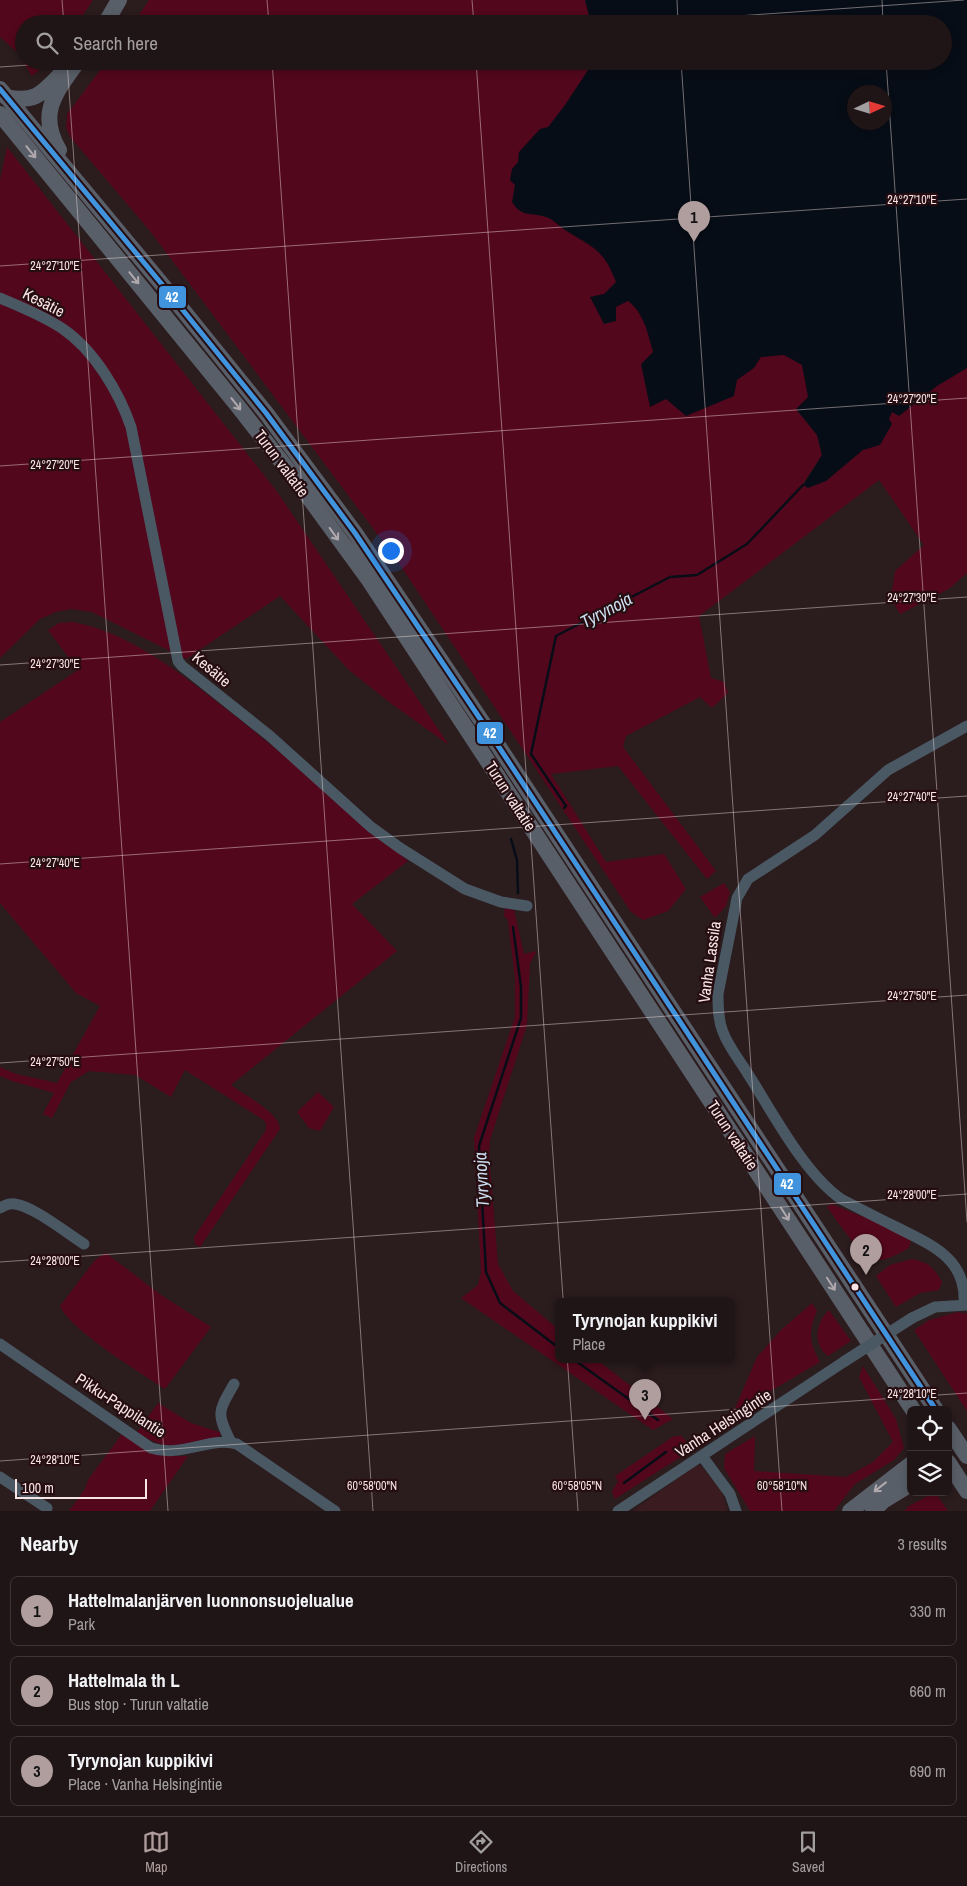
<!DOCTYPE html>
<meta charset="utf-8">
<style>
body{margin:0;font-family:"Archivo Narrow",sans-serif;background:#281e1f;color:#f1f3f6}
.controls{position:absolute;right:15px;bottom:15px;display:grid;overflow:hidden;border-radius:8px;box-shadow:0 2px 8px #0003}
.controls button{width:45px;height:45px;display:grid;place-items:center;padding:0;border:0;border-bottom:1px solid #3d3435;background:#201516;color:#f1f3f6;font:25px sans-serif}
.compass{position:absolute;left:847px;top:85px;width:45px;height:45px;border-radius:50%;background:#201516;box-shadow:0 2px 8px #0003;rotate:86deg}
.scale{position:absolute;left:15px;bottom:12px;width:132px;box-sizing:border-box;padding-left:5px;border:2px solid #f7e4e5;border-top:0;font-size:14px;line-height:18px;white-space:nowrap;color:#f7e4e5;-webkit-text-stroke:4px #260d11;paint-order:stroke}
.you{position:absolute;left:390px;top:550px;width:18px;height:18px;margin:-12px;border:4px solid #fff;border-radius:50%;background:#1a73e8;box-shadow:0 0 0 8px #1a73e833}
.badge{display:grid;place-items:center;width:32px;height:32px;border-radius:50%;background:#b09e9f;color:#111;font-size:16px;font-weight:700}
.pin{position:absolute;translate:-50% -41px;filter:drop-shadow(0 1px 2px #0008)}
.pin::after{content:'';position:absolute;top:26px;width:18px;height:15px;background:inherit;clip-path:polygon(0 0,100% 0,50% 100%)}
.popup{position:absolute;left:555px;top:1298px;width:180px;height:65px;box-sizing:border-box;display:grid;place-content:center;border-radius:8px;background:#201516;filter:drop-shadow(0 1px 4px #0005);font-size:16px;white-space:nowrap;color:#a29fa1}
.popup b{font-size:19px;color:#f1f3f6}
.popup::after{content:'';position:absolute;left:50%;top:100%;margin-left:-10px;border:10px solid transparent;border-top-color:#201516}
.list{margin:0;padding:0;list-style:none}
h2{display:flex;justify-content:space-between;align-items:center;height:65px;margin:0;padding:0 20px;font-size:21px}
h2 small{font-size:16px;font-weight:400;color:#a29fa1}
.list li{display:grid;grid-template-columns:32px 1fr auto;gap:15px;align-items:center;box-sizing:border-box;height:70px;margin:0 10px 10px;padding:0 10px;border:1px solid #3d3435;border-radius:8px}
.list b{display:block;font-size:19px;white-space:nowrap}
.list p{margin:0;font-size:16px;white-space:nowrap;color:#a29fa1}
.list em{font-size:16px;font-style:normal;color:#a29fa1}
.icon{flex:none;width:28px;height:28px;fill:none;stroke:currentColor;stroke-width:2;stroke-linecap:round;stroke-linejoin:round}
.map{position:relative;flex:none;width:967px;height:1511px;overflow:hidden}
.search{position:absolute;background:#201516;box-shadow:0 2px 8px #0003;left:15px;right:15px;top:15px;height:55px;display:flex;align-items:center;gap:12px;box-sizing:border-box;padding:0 18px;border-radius:28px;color:#a29fa1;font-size:19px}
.sheet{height:305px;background:#201516}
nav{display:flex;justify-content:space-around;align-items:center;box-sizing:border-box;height:70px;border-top:1px solid #3d3435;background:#201516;font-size:14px;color:#a29fa1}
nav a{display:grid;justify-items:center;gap:2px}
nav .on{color:#b09e9f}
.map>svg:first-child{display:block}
.built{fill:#3a1b1f}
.green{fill:#53071d;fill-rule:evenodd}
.water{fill:#070d16;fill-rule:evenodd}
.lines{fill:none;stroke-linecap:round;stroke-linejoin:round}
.stream{stroke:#070d16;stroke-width:2.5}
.minor{stroke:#4a5863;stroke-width:11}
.highway{stroke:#595f68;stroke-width:16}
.minor-bridge{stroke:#4a5863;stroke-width:11}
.bus-1-casing{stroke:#260d11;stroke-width:9}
.bus-1{stroke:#4094de;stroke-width:5}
.oneway{stroke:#b0a8ad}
.ticks{fill:none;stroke:#f7e4e5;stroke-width:1;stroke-opacity:0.45}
.bus-dot{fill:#f7e4e5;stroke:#260d11;stroke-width:2}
.labels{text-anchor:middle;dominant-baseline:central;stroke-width:4.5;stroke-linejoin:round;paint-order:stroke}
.street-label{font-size:16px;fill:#f7e4e5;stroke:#260d11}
.water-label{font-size:18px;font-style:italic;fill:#cadeef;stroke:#260d11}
.ticks-label{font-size:12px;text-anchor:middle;fill:#f7e4e5;stroke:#260d11;stroke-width:4.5;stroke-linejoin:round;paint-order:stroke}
.line-badge{stroke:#260d11;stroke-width:2}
.badge-label{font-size:14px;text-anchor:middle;font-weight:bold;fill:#fff}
</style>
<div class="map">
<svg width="967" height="1511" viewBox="0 0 967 1511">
<rect width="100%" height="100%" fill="#2b1c1e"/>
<path class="built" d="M697,1465l4,1 21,26 5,19h-94z"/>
<path class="green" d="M0,0h93l-16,24h-53v37h27l-19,15 -15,-24 -17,-15z
M149,0h436l1,6 5,-6h376v573l-17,15 -50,26 -9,-16 4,-27 29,-26 -45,-65 -180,136 12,62 13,4 4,11 -16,15 -12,-11 -74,39 -3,11 93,124 -9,8 -89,-113 -67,8 55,88 58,-8 22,35 -18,22 -25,9 -12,-8 -235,-353 -246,-328 -79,-93 -5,-10 1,-14 40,-53h836v-37h-810zM854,92h30v30h-30zM796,409l48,28 -36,51 -5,-4 19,-29 -5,-20z
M7,147l271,346 171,252 -60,-43 -40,-32 -69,-74 -94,63 -94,-47 -21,-3 -15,3 -16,7 -40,39v-478z
M73,622c61,11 118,60 166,97 57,46 113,94 169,142l-56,43 45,47 -166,134c13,10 48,27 49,44l-80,118 -5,-3 -1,-7 72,-107v-7l-4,-4 -77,-49 -14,27 -36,-22 -46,-4 -18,11 -19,36 -9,-4 11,-21 -42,-12 -12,-5v-9l16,7 41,9 43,-77 -24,-13 -76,-90v-181l78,-52 -30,-40 11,-7z
M724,883l6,9 -4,14 -11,12 -15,-21z
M505,908l9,2 10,44 13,-3 -7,12 -3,62 -37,115 -1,15 9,109 15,27 46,39v29h37l77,60 -20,11 -192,-132 17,-13 3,-13 -7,-134 41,-121v-39l-7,-58 -4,-4z
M318,1092l16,15 -14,24 -11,-3 -12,-16z
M831,1204l38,15 42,21 -2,8c-8,4 -19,11 -28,12 -19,2 -44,-40 -54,-53z
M106,1253l55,42 50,32 -46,62c-24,-16 -95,-59 -105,-83l35,-46z
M912,1259c17,4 21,7 30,23l-3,8 -19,3 -24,14 -20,-31 14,-11z
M812,1303l5,8c-9,22 -8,30 3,51l-87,51 24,-56 24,-27z
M829,1310l22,31 -23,15c-16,-12 -12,-34 1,-46z
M958,1312l9,2v97l-53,-81 15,-10z
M863,1366l33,53 8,29 -10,12 -39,24 -21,27h-84l-26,-43 1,-14 30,-18 -1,35 92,6 27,-15 20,-20 -34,-65z
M158,1403l33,20 31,10 -4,5c-35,7 -49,16 -81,-6z
M122,1434l34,20 10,2h22l-38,55h-81l16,-22 3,-9z
M674,1436h8l9,12 -9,8 -67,43 -3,-7 6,-11 -3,-5z
M935,1492l13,19h-44l5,-5z"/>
<path class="water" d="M585,0h382v368l-30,18 -38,30 -7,-4 -3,7 3,5 -12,21 -17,5 -37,31 -18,7 -5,-3 19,-30 -5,-20 -21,-26 12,-12 -6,-32 -18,-10 -23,2 -7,11 -17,12 -3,16 -48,20 -20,-17 -16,8 -9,-43 12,-12c-5,-18 -9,-39 -25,-51l-12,6v14l-12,3 -14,-27 14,-3 12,-12c-13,-34 -23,-34 -51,-52 -6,-4 -12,-11 -19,-13 -15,-5 -24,1 -34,-15l3,-17 -5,-5 2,-11 6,-7 1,-10 21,-23 8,-2 17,-22 29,-44h349v-37h-359l5,-8zM854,92h30v30h-30z"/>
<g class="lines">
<path class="stream" d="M564,808l2,-2 -35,-52 25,-118 114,-59 27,-2 50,-31 56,-59
M511,839l6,21 1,33
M513,927l8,60v31l-42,128 7,126 14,31 59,45
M573,1359l85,61
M624,1483l42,-31"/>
<path class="minor" d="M0,298c21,9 44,18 63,31 31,21 56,63 68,98l47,234 4,5 88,70 101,91 29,21 65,41 36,13 26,4
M0,1208c5,-3 9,-5 15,-4 18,2 53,30 69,40
M964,1304c3,-46 -33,-59 -68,-77 -18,-9 -36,-18 -55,-28 -37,-26 -68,-86 -93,-125 -8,-13 -20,-28 -25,-42 -5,-12 -5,-26 -5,-38l19,-96 11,-19 67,-44 73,-65 79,-44
M912,1318l23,-11 32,-2
M0,1344l151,104c31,10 60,-12 86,-4l98,67
M231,1442c-15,-29 -13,-30 3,-58
M702,1456l28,38 6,17
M0,1477l47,31
M618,1511l227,-150"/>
<path class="highway" d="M105,24l14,-24
M0,89l165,199 101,125 89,120 136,202 445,675
M6,97c31,6 36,-4 56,-24
M0,114l237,291 62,79 70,96 544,830
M59,150c-22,-37 -3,-58 19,-89
M948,1428l19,28
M948,1462l19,29
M850,1511l61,-47
M873,1511l10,-10 28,-17"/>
<path class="minor-bridge" d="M845,1361l67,-43"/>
<defs>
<path id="bus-1" d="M0,89l165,199 101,125 89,120 136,202 445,675"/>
</defs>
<use href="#bus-1" class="bus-1-casing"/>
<use href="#bus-1" class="bus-1"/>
</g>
<defs><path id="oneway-shaft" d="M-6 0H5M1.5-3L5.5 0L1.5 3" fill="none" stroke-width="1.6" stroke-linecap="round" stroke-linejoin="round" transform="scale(1.25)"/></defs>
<g class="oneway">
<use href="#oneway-shaft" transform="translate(31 152) rotate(51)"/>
<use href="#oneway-shaft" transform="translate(134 278) rotate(51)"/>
<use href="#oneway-shaft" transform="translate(236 404) rotate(52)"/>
<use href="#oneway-shaft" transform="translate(334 534) rotate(54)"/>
<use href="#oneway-shaft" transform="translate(785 1214) rotate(57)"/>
<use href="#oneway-shaft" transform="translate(831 1284) rotate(57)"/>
<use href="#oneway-shaft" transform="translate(880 1487) rotate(142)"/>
</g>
<path class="ticks" d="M62,0l2,24M267,0l2,24M472,0l2,24M677,0l1,24M882,0l1,24M624,24l340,-24M67,61l101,1450M272,61l101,1450M476,61l102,1450M681,61l101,1450M886,61l81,1161M0,67l88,-6M0,266l967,-67M0,466l967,-68M0,665l967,-68M0,864l967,-68M0,1063l967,-68M0,1262l967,-68M0,1461l967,-68"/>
<circle class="bus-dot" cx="855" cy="1287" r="4.5"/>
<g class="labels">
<g class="street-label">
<text transform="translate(44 302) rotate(27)">Kesätie</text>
<text transform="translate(282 463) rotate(53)">Turun valtatie</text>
<text transform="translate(212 669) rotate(40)">Kesätie</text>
<text transform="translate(511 796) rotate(57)">Turun valtatie</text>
<text transform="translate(709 962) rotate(-82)">Vanha Lassila</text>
<text transform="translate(733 1135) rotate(57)">Turun valtatie</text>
<text transform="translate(121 1405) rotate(33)">Pikku-Pappilantie</text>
<text transform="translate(723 1423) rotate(-33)">Vanha Helsingintie</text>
</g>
<g class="water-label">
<text transform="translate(606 610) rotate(-28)">Tyrynoja</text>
<text transform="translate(481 1180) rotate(-93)">Tyrynoja</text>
</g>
</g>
<g class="ticks-label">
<text x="912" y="204">24°27'10"E</text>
<text x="55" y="270">24°27'10"E</text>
<text x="912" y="403">24°27'20"E</text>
<text x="55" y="469">24°27'20"E</text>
<text x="912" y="602">24°27'30"E</text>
<text x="55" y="668">24°27'30"E</text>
<text x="912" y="801">24°27'40"E</text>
<text x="55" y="867">24°27'40"E</text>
<text x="912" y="1000">24°27'50"E</text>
<text x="55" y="1066">24°27'50"E</text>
<text x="912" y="1199">24°28'00"E</text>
<text x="55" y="1265">24°28'00"E</text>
<text x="912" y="1398">24°28'10"E</text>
<text x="55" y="1464">24°28'10"E</text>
<text x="372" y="1490">60°58'00"N</text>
<text x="577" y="1490">60°58'05"N</text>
<text x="782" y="1490">60°58'10"N</text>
</g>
<g class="line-badge">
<rect x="158" y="285" width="29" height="24" rx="5" fill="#4094de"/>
<rect x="476" y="721" width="28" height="24" rx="5" fill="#4094de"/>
<rect x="773" y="1172" width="29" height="24" rx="5" fill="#4094de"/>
</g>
<g class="badge-label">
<text x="172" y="302">42</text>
<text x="490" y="738">42</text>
<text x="787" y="1189">42</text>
</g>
</svg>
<div class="controls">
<button><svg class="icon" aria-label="locate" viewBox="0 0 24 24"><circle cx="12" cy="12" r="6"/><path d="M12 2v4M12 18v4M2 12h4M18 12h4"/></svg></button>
<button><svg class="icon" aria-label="layers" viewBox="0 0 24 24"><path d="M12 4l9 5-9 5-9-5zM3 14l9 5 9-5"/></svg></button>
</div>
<svg class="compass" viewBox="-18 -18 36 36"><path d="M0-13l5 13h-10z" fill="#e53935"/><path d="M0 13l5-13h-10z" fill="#a29fa1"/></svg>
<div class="scale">100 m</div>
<div class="you"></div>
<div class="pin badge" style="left:694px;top:242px">1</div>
<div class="pin badge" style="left:866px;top:1275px">2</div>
<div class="pin badge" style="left:645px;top:1420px">3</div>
<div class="popup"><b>Tyrynojan kuppikivi</b>Place</div>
<div class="search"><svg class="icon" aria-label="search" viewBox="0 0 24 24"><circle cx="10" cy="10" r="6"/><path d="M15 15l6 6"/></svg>Search here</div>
</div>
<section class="sheet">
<h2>Nearby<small>3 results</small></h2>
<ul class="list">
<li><span class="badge">1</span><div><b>Hattelmalanjärven luonnonsuojelualue</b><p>Park</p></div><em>330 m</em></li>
<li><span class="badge">2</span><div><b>Hattelmala th L</b><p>Bus stop · Turun valtatie</p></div><em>660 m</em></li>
<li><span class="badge">3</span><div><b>Tyrynojan kuppikivi</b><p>Place · Vanha Helsingintie</p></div><em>690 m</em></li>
</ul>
</section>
<nav>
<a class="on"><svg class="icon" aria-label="map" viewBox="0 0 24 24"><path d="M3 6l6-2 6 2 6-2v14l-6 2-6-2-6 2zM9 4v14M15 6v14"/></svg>Map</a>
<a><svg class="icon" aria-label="directions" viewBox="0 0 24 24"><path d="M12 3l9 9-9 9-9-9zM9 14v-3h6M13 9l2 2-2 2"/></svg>Directions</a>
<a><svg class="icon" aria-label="saved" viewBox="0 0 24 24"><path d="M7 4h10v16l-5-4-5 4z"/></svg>Saved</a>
</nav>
